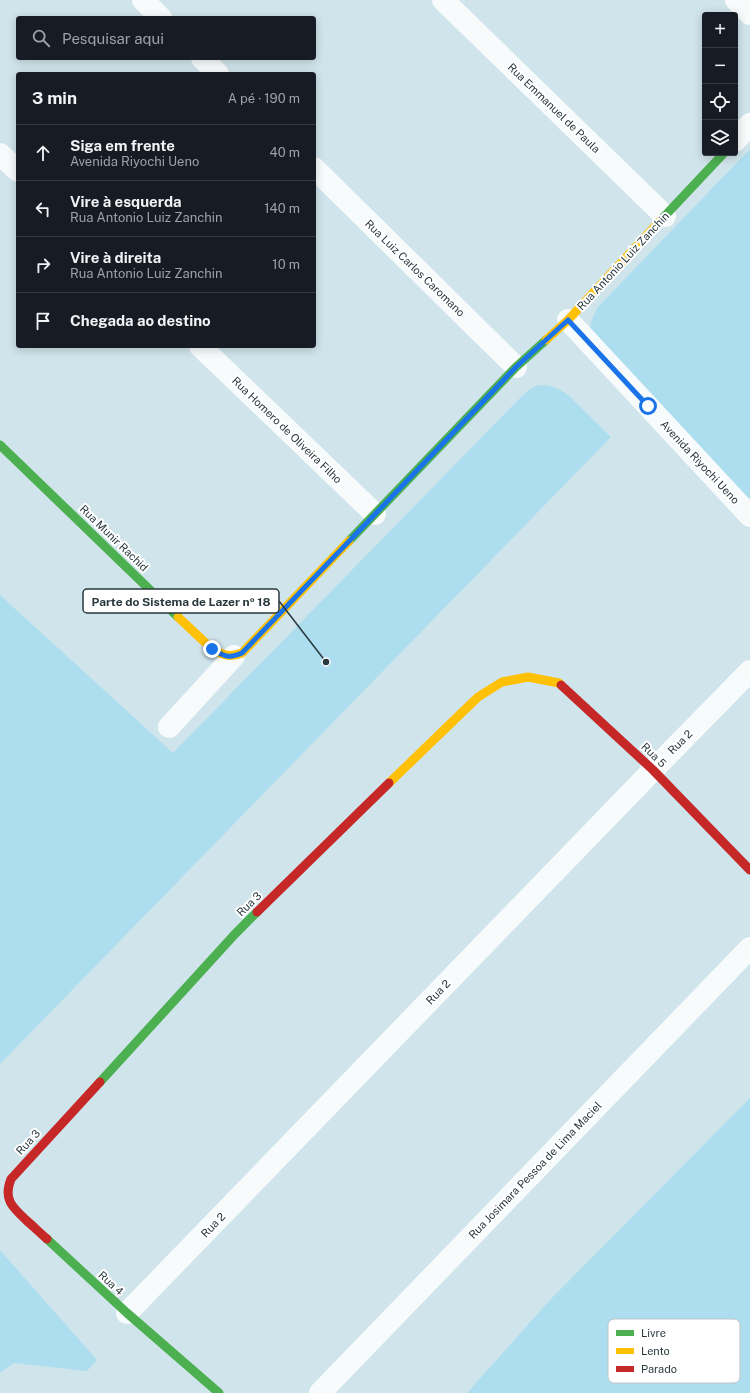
<!DOCTYPE html>
<html lang="pt">
<meta charset="utf-8">
<style>
body{margin:0;font-family:"Public Sans",sans-serif;background:#242831;color:#f1f3f6}
.controls{position:absolute;right:12px;top:12px;display:grid;overflow:hidden;border-radius:4px;box-shadow:0 2px 10px #0003}
.controls button{width:36px;height:36px;display:grid;place-items:center;padding:0;border:0;border-bottom:1px solid #363941;background:#171b24;color:#f1f3f6;font:20px sans-serif}
.stop{position:absolute;width:12px;height:12px;margin:-9px;border:3px solid #1a73e8;border-radius:50%;background:#fff}
.stop.end{background:#1a73e8;border-color:#fff;box-shadow:0 1px 4px #0008}
.list{margin:0;padding:0;list-style:none}
h2{display:flex;justify-content:space-between;align-items:center;height:52px;margin:0;padding:0 16px;font-size:17px}
h2 small{font-size:13px;font-weight:400;color:#9ea1a6}
.list li{display:grid;grid-template-columns:26px 1fr auto;gap:12px;align-items:center;box-sizing:border-box;height:56px;padding:0 16px;border-top:1px solid #363941}
.list b{display:block;font-size:15px;white-space:nowrap}
.list p{margin:0;font-size:13px;white-space:nowrap;color:#9ea1a6}
.list em{font-size:13px;font-style:normal;color:#9ea1a6}
.icon{flex:none;width:22px;height:22px;fill:none;stroke:currentColor;stroke-width:2;stroke-linecap:round;stroke-linejoin:round}
.map{position:relative;flex:none;width:750px;height:1393px;overflow:hidden}
.search{position:absolute;background:#171b24;box-shadow:0 2px 10px #0003;left:16px;top:16px;width:300px;height:44px;display:flex;align-items:center;gap:10px;box-sizing:border-box;padding:0 14px;border-radius:4px;color:#9ea1a6;font-size:15px}
.panel{position:absolute;background:#171b24;box-shadow:0 2px 10px #0003;left:16px;top:72px;width:300px;height:276px;border-radius:4px}
.map>svg:first-child{display:block}
.green{fill:#addeef}
.lines{fill:none;stroke-linecap:round;stroke-linejoin:round}
.street{stroke:#f8fbfc;stroke-width:22}
.fast{stroke:#4caf50;stroke-width:9}
.slow{stroke:#ffc107;stroke-width:9}
.jam{stroke:#c62828;stroke-width:9}
.route{stroke:#1a73e8;stroke-width:5}
.labels{text-anchor:middle;dominant-baseline:central;stroke-width:4;stroke-linejoin:round;paint-order:stroke}
.street-label{font-size:11px;fill:#29383d;stroke:#fff}
.key{fill:#fff;stroke:#bfc3c5;stroke-width:1}
.key-label{font-size:11px;fill:#29383d}
.leader{fill:none;stroke:#29383d;stroke-width:1.5}
.callout-dot{fill:#29383d;stroke:#fff;stroke-width:1.5}
.callout{fill:#fff;stroke:#29383d;stroke-width:1.5}
.callout-label{font-size:12px;text-anchor:middle;font-weight:bold;fill:#29383d}
</style>
<div class="map">
<svg width="750" height="1393" viewBox="0 0 750 1393">
<rect width="100%" height="100%" fill="#d0e4eb"/>
<path class="green" d="M750,149v355l-161,-161 2,-21 6,-14z
M539,385c12,0 20,3 29,10l43,42 -611,627v-469l173,158 349,-357 8,-7z
M750,1098v295h-283l83,-93z
M0,1250l97,110 -10,11 -73,-8 -14,10z"/>
<g class="lines">
<path class="street" d="M143,0l18,18
M443,0l222,216
M736,0l14,14
M202,58l16,16
M735,141l15,-17
M0,154l18,17
M314,168l202,199
M568,320l182,196
M200,346l175,168
M169,727l65,-71
M127,1313l526,-543 97,-99
M320,1393l430,-445"/>
<path class="fast" d="M661,220l63,-67
M0,445l178,172
M349,541l167,-174 30,-27
M100,1082l135,-148 22,-22
M47,1239l80,74 92,80"/>
<path class="slow" d="M546,340l22,-20 93,-100
M178,617l34,32c11,6 18,9 30,4l107,-112
M389,783l89,-86 24,-15 26,-5 31,6 2,2"/>
<path class="jam" d="M561,685l92,85 97,100
M257,912l132,-129
M47,1239c-7,-6 -14,-13 -21,-19 -14,-13 -23,-21 -15,-41l89,-97"/>
</g>
<g class="lines">
<path class="route" d="M212,649c12,7 16,10 30,4l274,-286 52,-47 80,86"/>
</g>
<g class="labels">
<g class="street-label">
<text transform="translate(554 108) rotate(44)">Rua Emmanuel de Paula</text>
<text transform="translate(623 261) rotate(-47)">Rua Antonio Luiz Zanchin</text>
<text transform="translate(415 268) rotate(44)">Rua Luiz Carlos Caromano</text>
<text transform="translate(287 430) rotate(44)">Rua Homero de Oliveira Filho</text>
<text transform="translate(700 462) rotate(47)">Avenida Riyochi Ueno</text>
<text transform="translate(114 538) rotate(44)">Rua Munir Rachid</text>
<text transform="translate(680 742) rotate(-45)">Rua 2</text>
<text transform="translate(654 755) rotate(44)">Rua 5</text>
<text transform="translate(249 904) rotate(-44)">Rua 3</text>
<text transform="translate(438 992) rotate(-46)">Rua 2</text>
<text transform="translate(28 1142) rotate(-48)">Rua 3</text>
<text transform="translate(535 1170) rotate(-46)">Rua Josimara Pessoa de Lima Maciel</text>
<text transform="translate(213 1225) rotate(-46)">Rua 2</text>
<text transform="translate(111 1283) rotate(43)">Rua 4</text>
</g>
</g>
<rect x="608" y="1319" width="132" height="64" rx="6" class="key"/>
<rect x="616" y="1330" width="18" height="6" fill="#4caf50"/>
<rect x="616" y="1348" width="18" height="6" fill="#ffc107"/>
<rect x="616" y="1366" width="18" height="6" fill="#c62828"/>
<g class="key-label">
<text x="641" y="1337">Livre</text>
<text x="641" y="1355">Lento</text>
<text x="641" y="1373">Parado</text>
</g>
<path class="leader" d="M326 662L279 601"/>
<circle class="callout-dot" cx="326" cy="662" r="4"/>
<rect class="callout" x="83" y="589" width="196" height="24" rx="4"/>
<g class="callout-label">
<text x="181" y="606">Parte do Sistema de Lazer nº 18</text>
</g>
</svg>
<div class="controls">
<button>+</button>
<button>−</button>
<button><svg class="icon" aria-label="locate" viewBox="0 0 24 24"><circle cx="12" cy="12" r="6"/><path d="M12 2v4M12 18v4M2 12h4M18 12h4"/></svg></button>
<button><svg class="icon" aria-label="layers" viewBox="0 0 24 24"><path d="M12 4l9 5-9 5-9-5zM3 14l9 5 9-5"/></svg></button>
</div>
<div class="stop" style="left:648px;top:406px"></div>
<div class="stop end" style="left:212px;top:649px"></div>
<div class="search"><svg class="icon" aria-label="search" viewBox="0 0 24 24"><circle cx="10" cy="10" r="6"/><path d="M15 15l6 6"/></svg>Pesquisar aqui</div>
<section class="panel">
<h2>3 min<small>A pé · 190 m</small></h2>
<ul class="list">
<li><svg class="icon" aria-label="ahead" viewBox="0 0 24 24"><path d="M12 20V5M6 11l6-6 6 6"/></svg><div><b>Siga em frente</b><p>Avenida Riyochi Ueno</p></div><em>40 m</em></li>
<li><svg class="icon" aria-label="left" viewBox="0 0 24 24"><path d="M17 20v-9H6M10 6l-5 5 5 5"/></svg><div><b>Vire à esquerda</b><p>Rua Antonio Luiz Zanchin</p></div><em>140 m</em></li>
<li><svg class="icon" aria-label="right" viewBox="0 0 24 24"><path d="M7 20v-9h11M14 6l5 5-5 5"/></svg><div><b>Vire à direita</b><p>Rua Antonio Luiz Zanchin</p></div><em>10 m</em></li>
<li><svg class="icon" aria-label="arrive" viewBox="0 0 24 24"><path d="M6 21V4h12l-3 4 3 4H6"/></svg><div><b>Chegada ao destino</b></div></li>
</ul>
</section>
</div>
